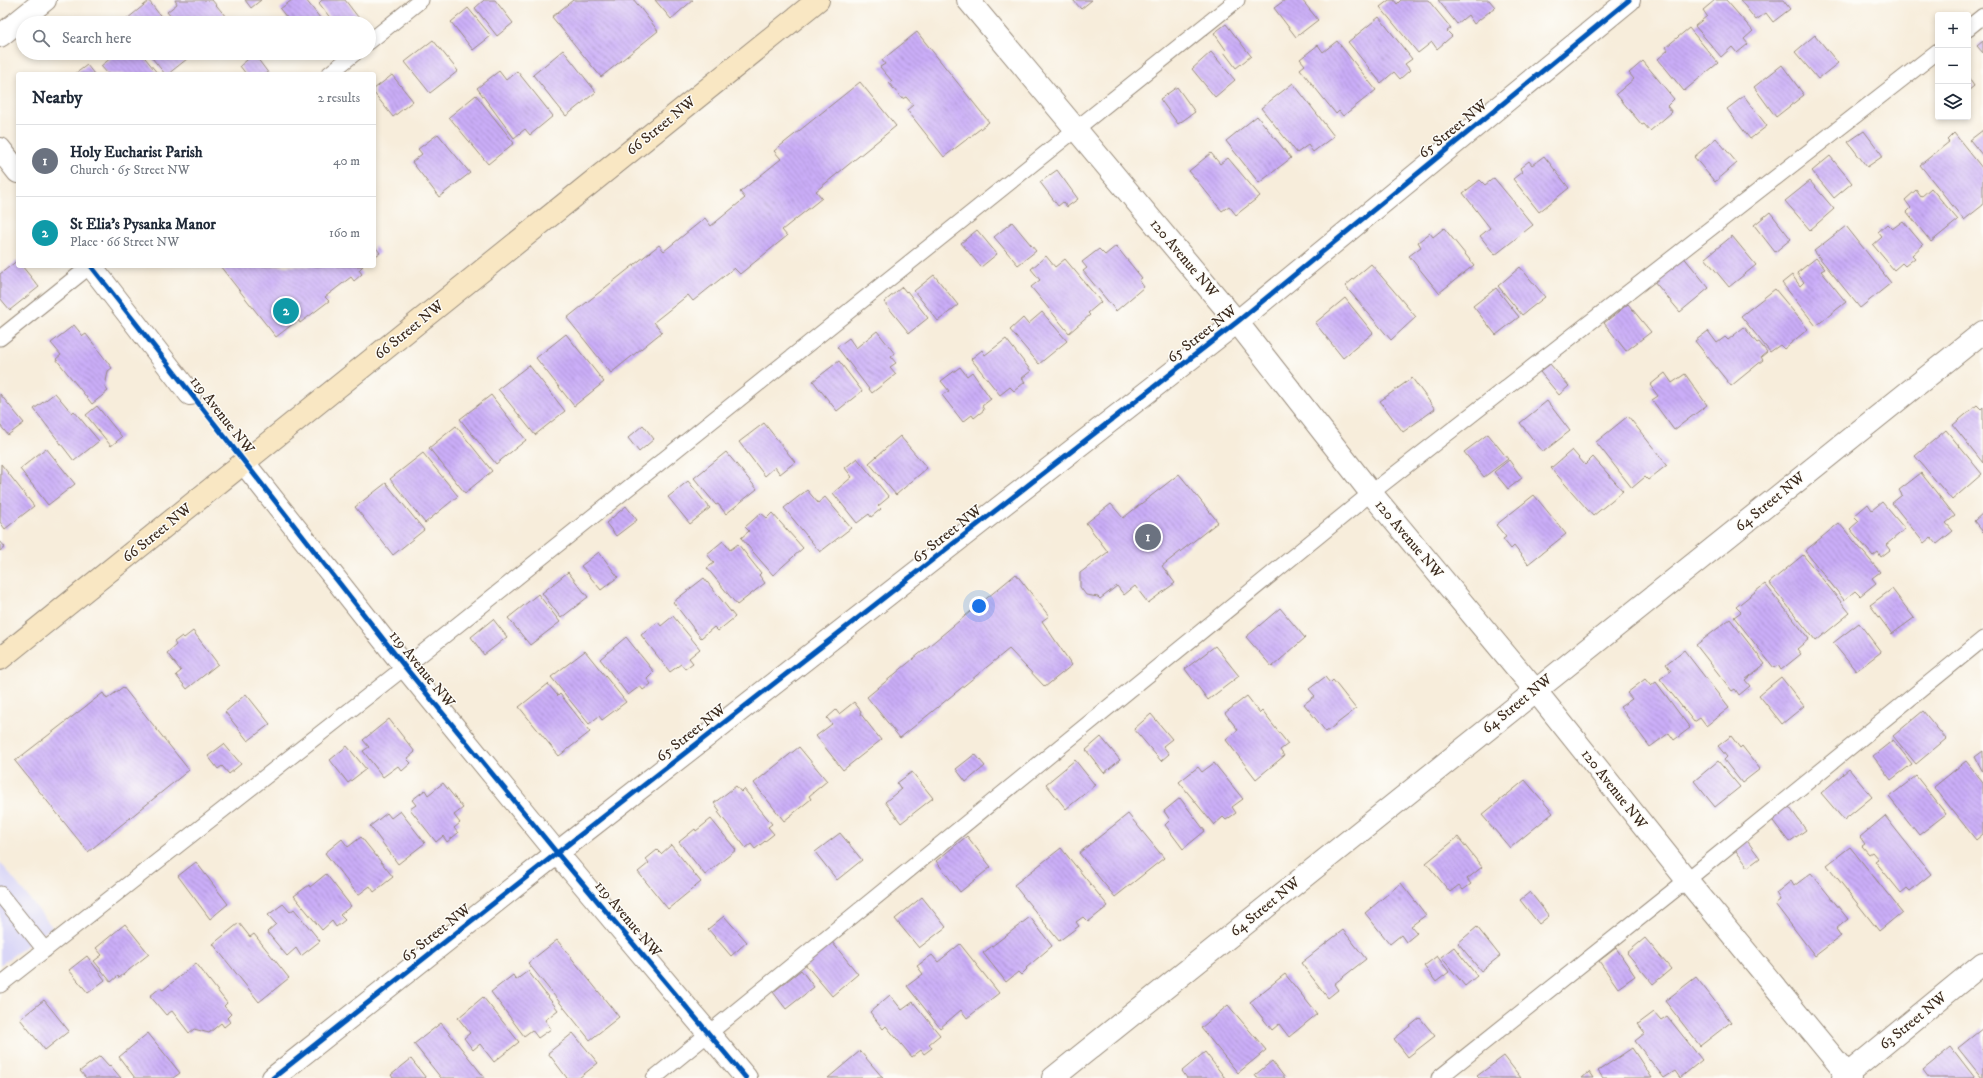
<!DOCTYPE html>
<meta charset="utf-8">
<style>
body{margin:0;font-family:"IM FELL DW Pica",serif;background:#f2f2f3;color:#1f2937}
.controls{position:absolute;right:12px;top:12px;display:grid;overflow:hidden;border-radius:4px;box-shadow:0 2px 6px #0003}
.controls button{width:36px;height:36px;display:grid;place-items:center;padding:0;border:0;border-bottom:1px solid #e0e1e3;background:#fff;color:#1f2937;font:20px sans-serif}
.you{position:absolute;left:979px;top:606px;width:14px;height:14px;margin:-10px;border:3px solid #fff;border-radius:50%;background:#1a73e8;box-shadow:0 0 0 6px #1a73e833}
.badge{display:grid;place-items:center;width:26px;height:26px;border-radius:50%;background:#b5179e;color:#fff;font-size:13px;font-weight:700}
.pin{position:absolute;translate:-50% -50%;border:2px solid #fff;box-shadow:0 1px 4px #0006}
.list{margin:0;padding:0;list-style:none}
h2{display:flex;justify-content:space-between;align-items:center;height:52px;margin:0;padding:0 16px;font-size:17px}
h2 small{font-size:13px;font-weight:400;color:#747a83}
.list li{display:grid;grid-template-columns:26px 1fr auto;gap:12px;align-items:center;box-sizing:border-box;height:72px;padding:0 16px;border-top:1px solid #e0e1e3}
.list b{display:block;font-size:15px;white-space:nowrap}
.list p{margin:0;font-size:13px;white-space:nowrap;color:#747a83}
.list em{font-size:13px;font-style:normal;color:#747a83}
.icon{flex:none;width:22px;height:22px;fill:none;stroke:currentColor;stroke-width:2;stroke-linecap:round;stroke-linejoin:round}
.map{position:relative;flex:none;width:1983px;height:1078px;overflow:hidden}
.search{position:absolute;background:#fff;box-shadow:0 2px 6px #0003;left:16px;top:16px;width:360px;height:44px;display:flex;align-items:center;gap:10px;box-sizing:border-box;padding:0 14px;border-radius:22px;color:#747a83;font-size:15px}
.panel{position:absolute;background:#fff;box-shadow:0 2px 6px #0003;left:16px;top:72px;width:360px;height:196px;border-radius:4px}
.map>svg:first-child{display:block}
.built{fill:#d9d6f7}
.building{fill:url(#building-back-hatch)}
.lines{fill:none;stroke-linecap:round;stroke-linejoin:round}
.lane-casing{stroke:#998c7c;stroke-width:17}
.street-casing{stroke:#998c7c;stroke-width:24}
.secondary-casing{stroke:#998c7c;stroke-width:24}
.lane{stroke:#fff;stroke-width:15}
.street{stroke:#fff;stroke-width:22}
.secondary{stroke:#f9e7c3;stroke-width:22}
.cycleway-casing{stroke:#fdfcf7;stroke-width:8}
.cycleway{stroke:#0057b8;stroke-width:5}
.labels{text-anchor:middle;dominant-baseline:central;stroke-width:3;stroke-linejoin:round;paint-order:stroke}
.street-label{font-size:15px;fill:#3b2a1e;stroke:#fdfcf7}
</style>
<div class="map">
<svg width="1983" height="1078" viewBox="0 0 1983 1078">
<defs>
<pattern id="building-back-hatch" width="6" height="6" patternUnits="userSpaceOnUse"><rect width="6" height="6" fill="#caadf8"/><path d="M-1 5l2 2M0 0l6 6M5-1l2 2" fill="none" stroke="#a58dc8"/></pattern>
</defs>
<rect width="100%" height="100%" fill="#fdfcf7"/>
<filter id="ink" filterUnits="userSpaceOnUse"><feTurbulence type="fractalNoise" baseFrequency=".025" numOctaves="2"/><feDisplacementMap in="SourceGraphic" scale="8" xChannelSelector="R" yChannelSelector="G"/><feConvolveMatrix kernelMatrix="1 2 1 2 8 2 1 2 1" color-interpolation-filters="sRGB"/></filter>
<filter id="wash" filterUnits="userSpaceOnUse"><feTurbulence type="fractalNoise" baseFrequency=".012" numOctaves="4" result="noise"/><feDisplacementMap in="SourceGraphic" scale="16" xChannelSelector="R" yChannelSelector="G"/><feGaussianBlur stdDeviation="0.9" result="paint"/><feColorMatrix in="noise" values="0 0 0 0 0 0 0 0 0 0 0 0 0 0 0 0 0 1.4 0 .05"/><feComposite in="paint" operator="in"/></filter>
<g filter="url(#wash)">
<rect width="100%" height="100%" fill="#f7eddb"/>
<path class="built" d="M0,862l52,65 -52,38z"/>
<g id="blocks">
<path class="building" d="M175,0h37l19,23h-55l-9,-11 10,-8z
M245,0h16l-10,8z
M292,0h14l18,23h-33l-11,-14z
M322,0h23l13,17 -8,6h-16l-15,-20z
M484,0h11l18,23 -16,13 -22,-28z
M573,0h61l24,31 -57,46 -49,-60z
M655,0h38l-22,19z
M1073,0h19l-11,9z
M1285,0h17l16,20 -22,17 -22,-29z
M1389,0h5l3,4 4,-4h27l23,28 -4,3 5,5 -15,13 -5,-7 -14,11 -38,-46z
M1438,0h51l6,7 -21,17 -6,-9 -11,9z
M1715,0h11l27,31 -9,8 4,5 -11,9 -5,-6 -11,10 -26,-31 12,-10 -4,-6z
M1740,0h43l7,9 -17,13 -7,-9 -10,7z
M149,1l17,22h-44z
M468,8l23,28 -18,14 -22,-28z
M1379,17l33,42 -7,5 5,6 -10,9 -6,-7 -13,11 -33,-41z
M1226,24l25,32 -15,12 -12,-16 2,-2 -12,-17z
M1689,28l29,35 -34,28 -26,-32 10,-9 -2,-3z
M917,32l72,90 -45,35 -37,-47 6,-5 -7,-8 -4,2 -13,-16 3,-2 -12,-14 5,-3 -3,-4z
M1815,35l23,28 -20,16 -23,-27z
M433,40l25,31 -28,22 -25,-31z
M1337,41l39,49 -33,26 -4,-5 -3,3 -36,-45 5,-4 -5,-6 18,-14 5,7z
M1983,41v12l-6,-7z
M563,50l33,42 -30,24 -33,-41z
M1211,52l24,28 -20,17 -23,-28z
M117,53h24l17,21h-50l-7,-8z
M148,53h43l1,2 -24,19h-3z
M254,54l15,20h-23l-6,-8z
M1643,61l31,38 -7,7 5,6 -22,19 -6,-7 -2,1 -26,-31 18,-15 -5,-6z
M87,65l7,9h-19z
M1782,65l22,30 -28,22 -22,-30z
M499,71l7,9 11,-9 36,45 -23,19 -5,-6 -11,9 -37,-50z
M392,75l21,26 -20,16 -19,-24v-4z
M1968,77l6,9 -6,5z
M860,82l36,44 -80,65 6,7 -40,32 5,6 -47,38 -6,-6 -41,33 -5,-6 -34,27 8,10 -51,41 -44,-55 92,-73 5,6 41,-33 6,8 34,-28 -5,-6 41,-33 -7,-8z
M1293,83l41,53 -21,16 -5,-7 -11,8 -36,-45z
M1177,87l18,25 -17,12 -18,-25z
M476,95l38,48 -26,21 -39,-47z
M1744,96l23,30 -17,13 -23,-30z
M1257,116l34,42 -32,25 -33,-42z
M1983,130v26l-13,-16z
M1864,131l19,25 -16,11 -19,-25z
M1954,133l29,36v36l-19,15 -44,-55 29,-23 -2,-2z
M438,134l32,39 -31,24 -27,-35 10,-8 -4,-5z
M1716,138l21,25 -22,19 -21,-25z
M1211,153l9,11 8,-6 32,38 -24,19 -7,-9 -7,5 -33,-40z
M1544,156l25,32 -30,24 -26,-33 9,-7 -2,-4 9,-7 3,4z
M1830,156l22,27 -18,15 -22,-27z
M1057,170l21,29 -11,8 -4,-5 -5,4 -18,-24z
M1494,178l39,47 -38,30 -15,-19 10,-8 -27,-35 17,-13 5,5z
M1810,181l24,28 -24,21 -25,-29z
M1931,188l27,32 -27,22 -24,-30 4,-4 -6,-8 11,-10 5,7z
M1770,212l21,27 -16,13 -21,-27z
M1903,221l20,24 -11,10 3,3 -10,8 -3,-3 -8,7 -21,-25 9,-8 -4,-5 9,-8 5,5z
M1012,222l24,29 -18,14 -24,-28z
M1846,226l45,57 -31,25 -46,-57z
M1444,228l30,37 -35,28 -30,-37 12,-9 -3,-5 12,-9 3,4z
M977,230l20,24 -16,13 -20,-24z
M1732,236l24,29 -27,22 -24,-29z
M374,245l6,8 -6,4z
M1116,246l26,32 -3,2 5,7 -28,24 -33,-40 4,-3 -5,-6 17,-13 6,6z
M1682,255l27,33 -29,24 -27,-32z
M1046,256l9,11 10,-8 36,43 -13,11 2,2 -21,18 -38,-46 9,-7 -9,-11z
M1816,258l9,11 -4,2 25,31 -30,24 -34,-43 10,-8 8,11 4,-4 -7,-9z
M18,260v6h4l17,21 -29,23 -10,-12v-24z
M1371,264l45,53 -25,23 -46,-54z
M220,266h143l-4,4 3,4 -8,7 -3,-4 -26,20 4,4 -29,22 -2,-3 -22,17z
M1520,267l25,30 -23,18 -24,-29z
M934,275l24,30 -20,16 -24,-30z
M902,287l4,5 1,-1 21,27 -19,15 -25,-31z
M1496,288l23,29 -23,18 -23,-29z
M1775,289l33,40 -24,20 -4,-4 -10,7 -29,-36z
M1345,298l28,35 -30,25 -28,-35z
M1628,304l23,28 -25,19 -22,-28z
M1042,312l25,29 -28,23 -29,-34 13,-12 5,6z
M74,325l9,11 3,-2 26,34 -4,3 -3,16 3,4 -16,13 -36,-45 5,-4 -10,-12z
M1744,327l13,16 2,-1 8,10 -6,5 2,3 -32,26 -36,-45 13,-10 9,12 8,-6 3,3z
M877,331l18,23 -4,3 5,6 -6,4 6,7 -24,19 -35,-46 12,-9 7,10z
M566,334l38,48 -30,24 -38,-48z
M1006,339l25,32 -9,7 3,4 -11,9 -4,-4 -10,8 -29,-36 11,-9 3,5z
M839,361l23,30 -25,20 -24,-30z
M1550,364l19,22 -10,9 -19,-23z
M529,365l36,46 -30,24 -37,-46z
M960,367l7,9 5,-4 19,27 -9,7 2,4 -10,8 -2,-3 -9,7 -21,-27 7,-4 -8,-10z
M1665,373l7,10 13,-9 22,31 -33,25 -22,-30 6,-4 -8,-11z
M1412,378l23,31 -32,23 -23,-31z
M55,393l17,20 2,-2 25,30 -25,20 -40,-52z
M0,394l24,29 -16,12 -8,-10z
M491,395l35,45 -30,24 -36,-45z
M1547,401l23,30 -27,21 -23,-29z
M1977,405l4,4 2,-2v56l-30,-38z
M97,406l25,31 -11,9 -25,-31z
M1628,416l39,49 -19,15 -3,-3 -13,11 -36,-46z
M764,423l31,39 -15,12 -5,-7 -10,9 -26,-34z
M643,425l11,14 -15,13 -11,-14z
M456,426l36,45 -27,22 -36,-45z
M1946,430l36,44 -30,26 -37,-44z
M1488,434l20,25 -24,18 -20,-25z
M900,436l27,32 -31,27 -27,-32z
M46,448l29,36 -27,21 -28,-36z
M1572,450l13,15 8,-8 30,34 -30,25 -42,-48z
M726,452l31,37 -31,25 -8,-10 -2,1 -22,-27z
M423,453l35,43 -33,27 -35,-44z
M857,458l32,39 -11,9 3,3 -10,8 -2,-3 -12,9 -24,-30 19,-16 -7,-9z
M1509,460l13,18 -14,11 -14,-17z
M1,464l33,42 -29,23 -5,-7z
M1921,473l34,43 -9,7 7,8 -16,13 -6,-7 -7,6 -32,-40 10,-8 -3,-5z
M1179,474l39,48 -56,44 13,17 -27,20 -13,-17 -11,9 -7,-9 -17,13 -2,-2 -12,-2 -6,-8v-14l28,-21 -22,-29 25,-19 12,14z
M688,481l22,27 -20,16 -22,-27z
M386,483l38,47 -31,25 -38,-48z
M807,490l11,13 7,-6 26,31 -31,24 -36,-44z
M1534,495l32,39 -38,30 -14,-18 -3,3 -8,-10 3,-2 -10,-12z
M1882,502l23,27 -19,16 4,5 -9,7 -3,-5 -5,4 -23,-27 9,-8 -5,-5 14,-12 4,6z
M626,506l11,14 -21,16 -10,-13z
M761,513l6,5 5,-5 31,35 -30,27 -32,-37 8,-7 -4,-4z
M1983,513v19l-9,-11z
M1839,523l41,49 -8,6 4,5 -16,13 -5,-5 -11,9 -39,-49z
M0,541l5,6 -5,4z
M723,541l7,9 8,-6 23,29 -2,2 6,8 -28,22 -30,-37 7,-5 -7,-9z
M599,552l19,25 -17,13 -20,-24z
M1803,555l47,58 -34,28 -47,-58z
M568,572l20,25 -27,21 -19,-25z
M1016,574l33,42 -7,5 30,44 -27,22 -36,-38 -109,89 -33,-41z
M704,578l31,39 -17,14 -4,-4 -13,11 -28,-36z
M1765,584l44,55 -12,10 4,5 -20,16 -3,-5 -4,3 -40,-51 7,-5 -5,-5z
M1892,589l22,29 -22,16 -22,-29z
M538,594l22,28 -30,23 -22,-27z
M1280,608l25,30 -33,29 -26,-30z
M673,616l27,33 -11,9 4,5 -8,6 -4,-5 -11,8 -29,-37 17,-13 3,4z
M493,619l14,18 -23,18 -13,-18z
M1730,619l35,45 -20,16 5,6 -11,9 -4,-6 -3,2 -36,-46z
M1859,623l22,29 -25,19 -23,-28z
M193,631l25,33 -31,25 -11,-14 5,-4 -14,-18 9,-8 -2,-3 8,-6 2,2z
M626,637l28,35 -7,7 4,5 -8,6 -3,-4 -12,9 -28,-36z
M1215,646l24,30 -31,24 -23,-31z
M1684,650l45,58 -23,18 -6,-8 -6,4 -34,-43 11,-8 -5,-7z
M585,651l41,51 -24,18 -3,-4 -10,8 -38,-47z
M1325,677l5,6 3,-3 23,29 -30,23 -22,-28 11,-8 -6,-7z
M1781,677l23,29 -22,18 -23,-29z
M1645,679l6,7 5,-4 34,46 -16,12 -5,-7 -19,14 -30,-40 12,-8 -5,-6z
M548,684l10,12 2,-2 30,38 -31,24 -40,-49z
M123,687l66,83 -101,82 -73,-91 88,-68 4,6z
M246,694l24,30 -22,17 -23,-29z
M1247,696l13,17 2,-2 26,33 -8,6 4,6 -28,23 -30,-39 12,-10 -13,-17z
M854,702l7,9 -1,2 21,27 -38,30 -27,-34 16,-12 -5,-6 9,-8 3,4z
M1923,711l23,28 -30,25 -23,-28z
M1151,714l21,25 -9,7 6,8 -8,7 -27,-32z
M389,719l26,33 -8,7 4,4 -9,8 -4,-5 -15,11 -20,-26 6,-4 -6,-7z
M1731,736l9,12 2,-2 18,23 -18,14 -18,-23 3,-3 -9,-11z
M1101,737l19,23 -16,13 -18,-23z
M1893,740l19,24 -21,16 -18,-24z
M224,744l17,20 -12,10 -7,-8 -4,3 -10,-13z
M347,746l19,23 -18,14 -18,-23z
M799,747l28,34 -18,15 2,3 -27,22 -30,-38z
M1983,751v21l-8,-15z
M975,754l10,12 -19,16 -10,-13z
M1075,760l20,25 -29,24 -20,-25z
M1718,761l22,26 -25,20 -21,-26z
M1966,761l17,21v52l-7,6 -42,-53z
M1214,763l29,36 -11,8 4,6 -10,7 -3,-3 -9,8 -35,-43 19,-15 4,5z
M1849,769l23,28 -28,23 -23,-27z
M912,772l21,26 -32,25 -16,-21 16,-13 -4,-6z
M1916,776l30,38 -27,21 -30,-38z
M1525,780l28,33 -43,35 -28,-33z
M443,783l20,25 -9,7 6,8 -6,5 4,5 -11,9 -4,-6 -7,6 -26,-33 6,-4 -4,-5 13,-10 3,5z
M736,786l5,6 3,-3 28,35 -4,3 6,7 -19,15 -4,-5 -5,4 -28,-36 2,-1 -6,-8z
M1180,798l25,33 -22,18 -18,-24 5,-5 -6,-9z
M1787,804l19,26 -17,12 -19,-25z
M400,811l25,32 -27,21 -28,-38 17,-13 4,5z
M1128,814l36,44 -49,39 -36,-44z
M1885,816l46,58 -21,17 -3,-3 -6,5 -26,-32 3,-2 -6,-7 -3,2 -7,-8 3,-2 -5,-7z
M711,819l25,31 -31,25 -26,-33 16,-13 1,2z
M840,833l22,27 -25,20 -22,-28z
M967,836l24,31 -31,25 -24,-31z
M361,837l32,40 -19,15 -4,-6 -12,9 -33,-42 17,-14 6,8z
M1458,837l24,30 -15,12 4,5 -8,6 -4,-5 -9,7 -24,-29z
M1745,838l15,20 -12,9 -15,-20z
M671,845l30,37 -33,27 -30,-37 11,-9 -3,-4 11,-9 4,4z
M1850,847l52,65 -23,19 -52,-66z
M1061,848l47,58 -20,16 -5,-5 -7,5 3,4 -20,15 -45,-56z
M196,862l32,42 -18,15 -32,-43z
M1811,873l37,46 -12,10 5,7 -26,20 -40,-52 5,-4 -4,-7 15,-12 3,5z
M326,874l25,32 -11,9 5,5 -9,7 -4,-6 -10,9 -28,-34 15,-11 1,2z
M1401,883l25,32 -15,11 6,7 -11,9 -5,-7 -11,9 -25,-31z
M1530,892l19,24 -10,8 -19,-24z
M922,897l24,30 -27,21 -24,-29z
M283,904l7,8 4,-3 26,32 -19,15 -5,-8 -9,8 -20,-24 9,-8 -8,-9z
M724,916l23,26 -16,14 -23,-27z
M1030,917l22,29 -26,22 1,1 -6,6 -3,-3 -12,10 -23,-29z
M239,923l11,14 4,-3 35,44 -30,24 -46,-58z
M125,924l24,30 -30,24 -1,-2 -7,6 -17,-21 8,-6 -6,-7z
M1477,927l23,29 -19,15 -23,-28z
M1343,930l23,29 -32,25 4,6 -10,8 -27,-35z
M1645,938l26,31 -18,15 -26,-31z
M557,940l62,77 -29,23 -62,-77z
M832,942l26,32 -26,22 -27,-32z
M960,944l39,49 -32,25 -6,-8 -21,18 -33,-42 16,-12 -6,-8 15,-11 6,7z
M1454,947l23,29 -12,10 -24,-29z
M1616,948l19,28 -17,12 -19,-27z
M87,956l18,24 -17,13 -19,-23z
M1437,956l12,16 -13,10 -12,-16z
M196,963l31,40 -3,3 7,8 -4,4 3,4 -6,5 -3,-4 -12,10 -15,-4 -5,4 -17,-22 -6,4 -16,-19 10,-8 3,2z
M801,970l13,17 -28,22 -13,-17z
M528,971l30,39 -13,10 6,9 -13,9 -6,-8 -8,6 -33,-44 22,-17 3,5z
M1285,974l32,40 -28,23 -10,-13 -7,6 -22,-28z
M1696,977l35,45 -31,24 -35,-45z
M890,995l12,15 11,-8 27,33 -11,9 3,4 -8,6 -3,-4 -9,7 -26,-31 -3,3 -13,-17z
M483,997l36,45 -25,20 -14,-18 -7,6 -9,-12 6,-5 -12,-15z
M44,1000l25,31 -24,19 -25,-31z
M1228,1005l38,45 -28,23 -37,-45z
M1654,1012l7,8 6,-4 35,44 -22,18 -5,-7 -11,7 -29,-37 10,-8 -7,-9z
M1420,1018l15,18 -27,21 -14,-18z
M441,1023l44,55h-44l-27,-34z
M1983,1028v50h-1l-24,-30z
M148,1033l32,40 -7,5h-38l-16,-21z
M573,1033l25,30 -19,15h-12l-19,-25z
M1951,1047l24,31h-46l-6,-8z
M1632,1048l20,30h-49l-5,-7z
M860,1051l23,27h-55z
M1205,1052l20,26h-38l-5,-7z
M100,1056l9,10 1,-1 11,13h-35l-6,-7z
M1504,1056l17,22h-42l-2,-2z
M411,1059l15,19h-33l-2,-3z
M1272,1061l13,17h-28l-2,-3z
M1589,1072l4,6h-11z"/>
</g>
</g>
<g filter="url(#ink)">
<use href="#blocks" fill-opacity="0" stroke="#998c7c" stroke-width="1"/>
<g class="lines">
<defs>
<path id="lane" d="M1968,28l15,-12
M369,42l52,-42
M329,74l26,-21
M0,338l90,-72
M0,894l45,56
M0,985l405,-318 832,-667
M654,1078l717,-585 567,-442
M1439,1078l248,-198 296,-241"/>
<path id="street" d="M968,0l269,322 134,171 164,197 152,190 163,198
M0,36l45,-36
M0,149l18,23
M91,266l99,128
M244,463l161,204 152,186 189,225
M273,1078l284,-225 680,-531 392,-322
M1053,1078l930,-746
M1843,1078l140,-115"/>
<path id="secondary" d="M0,659l818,-659"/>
</defs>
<use href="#lane" class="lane-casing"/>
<use href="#street" class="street-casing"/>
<use href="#secondary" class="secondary-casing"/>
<use href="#lane" class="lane"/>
<use href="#street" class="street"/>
<use href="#secondary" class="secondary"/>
<defs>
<path id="cycleway" d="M91,266l314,401 152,186 189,225
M273,1078l284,-225 680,-531 392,-322"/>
</defs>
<use href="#cycleway" class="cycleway-casing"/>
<use href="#cycleway" class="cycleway"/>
</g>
</g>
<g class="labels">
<g class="street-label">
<text transform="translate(661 126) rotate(-39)">66 Street NW</text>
<text transform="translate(1453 129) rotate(-39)">65 Street NW</text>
<text transform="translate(1184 258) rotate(50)">120 Avenue NW</text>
<text transform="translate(409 330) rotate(-39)">66 Street NW</text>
<text transform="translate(1202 334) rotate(-38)">65 Street NW</text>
<text transform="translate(222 415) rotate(52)">119 Avenue NW</text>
<text transform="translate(1770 502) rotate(-39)">64 Street NW</text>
<text transform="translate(157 533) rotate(-39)">66 Street NW</text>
<text transform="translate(947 534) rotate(-38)">65 Street NW</text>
<text transform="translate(1409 539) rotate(50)">120 Avenue NW</text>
<text transform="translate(422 669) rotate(51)">119 Avenue NW</text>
<text transform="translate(1517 704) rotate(-39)">64 Street NW</text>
<text transform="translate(691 733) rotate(-38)">65 Street NW</text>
<text transform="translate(1614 789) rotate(52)">120 Avenue NW</text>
<text transform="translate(1265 907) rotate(-39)">64 Street NW</text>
<text transform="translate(628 919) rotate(50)">119 Avenue NW</text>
<text transform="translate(436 933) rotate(-38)">65 Street NW</text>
<text transform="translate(1913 1021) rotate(-39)">63 Street NW</text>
</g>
</g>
</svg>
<div class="controls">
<button>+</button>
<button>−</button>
<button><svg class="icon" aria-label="layers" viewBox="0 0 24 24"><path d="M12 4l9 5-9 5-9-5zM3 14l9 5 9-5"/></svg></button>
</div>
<div class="you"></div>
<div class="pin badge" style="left:1148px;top:537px;background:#6b7280">1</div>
<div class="pin badge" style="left:286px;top:311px;background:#0f9aa8">2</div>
<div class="search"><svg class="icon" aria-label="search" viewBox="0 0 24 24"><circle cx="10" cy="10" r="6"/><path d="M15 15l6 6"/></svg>Search here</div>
<section class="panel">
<h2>Nearby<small>2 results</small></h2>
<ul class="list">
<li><span class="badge" style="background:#6b7280">1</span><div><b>Holy Eucharist Parish</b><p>Church · 65 Street NW</p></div><em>40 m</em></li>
<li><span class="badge" style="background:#0f9aa8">2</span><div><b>St Elia's Pysanka Manor</b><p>Place · 66 Street NW</p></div><em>160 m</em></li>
</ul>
</section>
</div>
